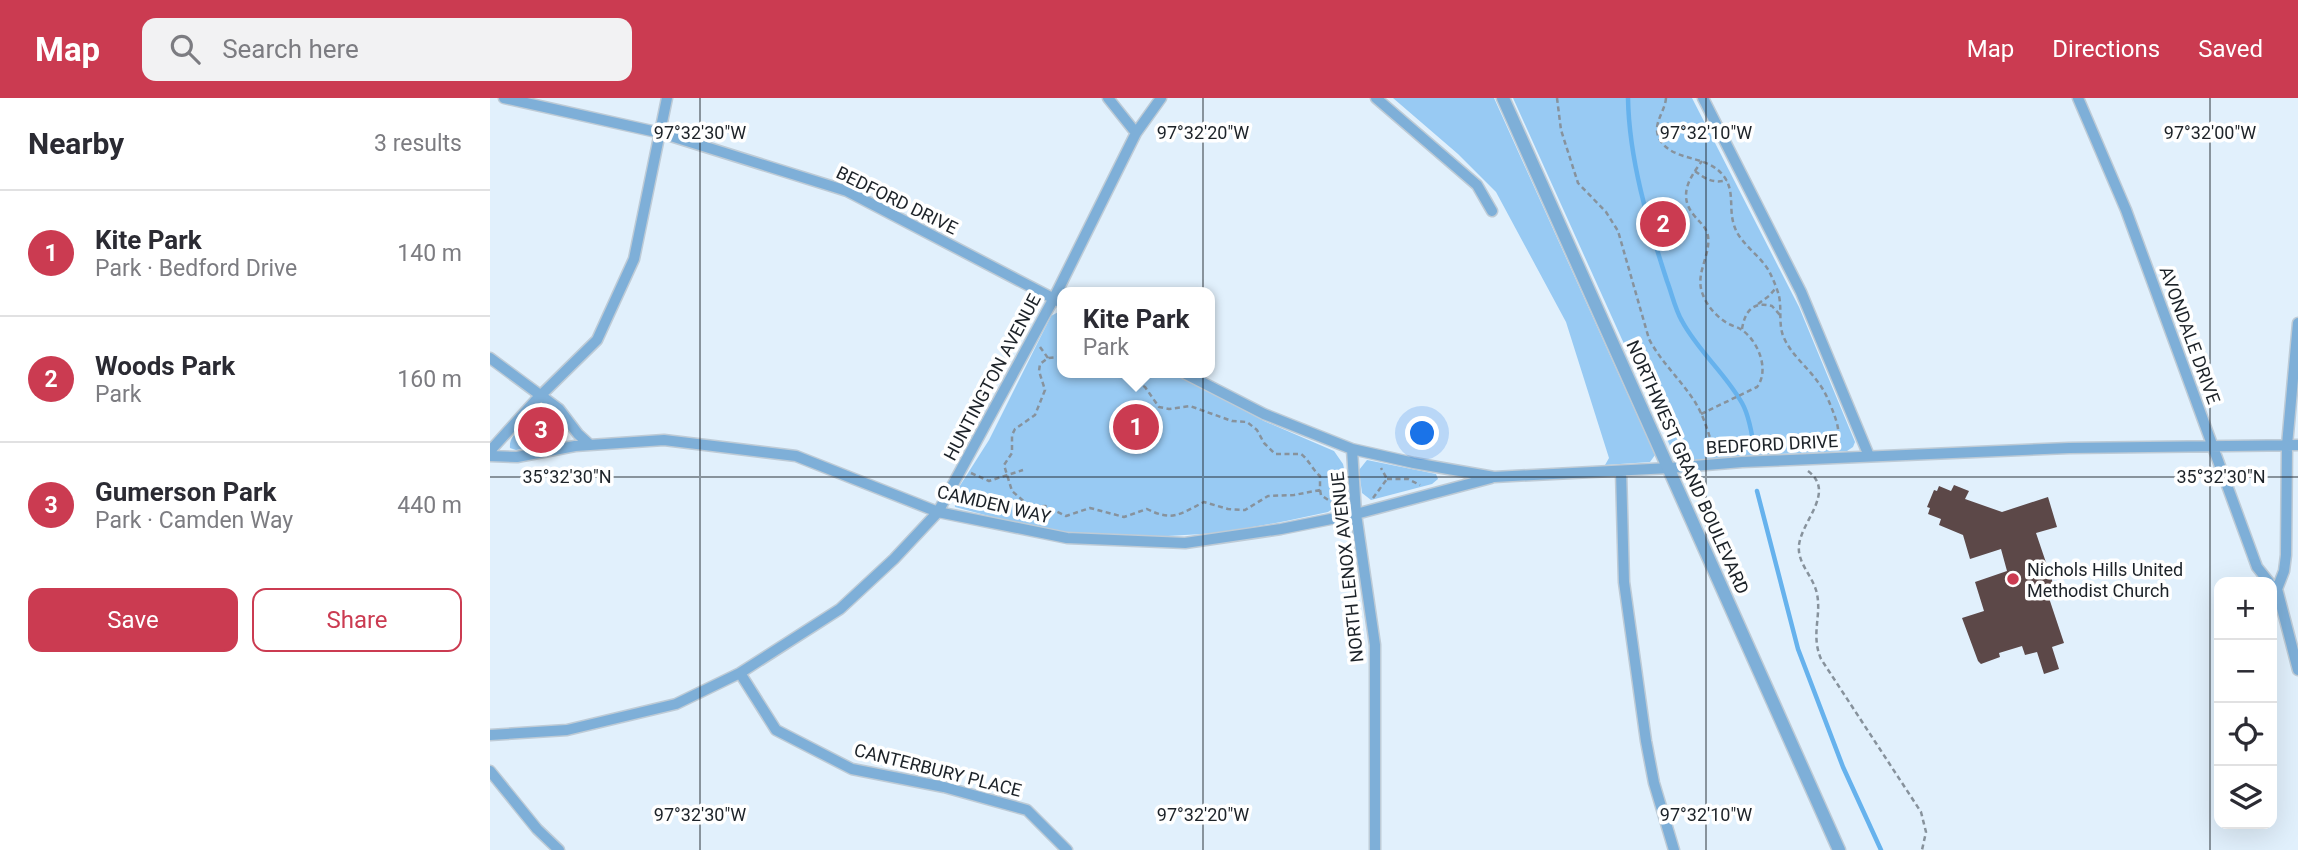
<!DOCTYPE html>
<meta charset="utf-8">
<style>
body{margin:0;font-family:Roboto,sans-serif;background:#f2f2f3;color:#2b2b33}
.controls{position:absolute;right:21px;bottom:21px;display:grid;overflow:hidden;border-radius:14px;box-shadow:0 7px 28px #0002}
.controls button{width:63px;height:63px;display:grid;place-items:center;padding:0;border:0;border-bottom:2px solid #e1e1e2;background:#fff;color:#2b2b33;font:35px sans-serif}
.you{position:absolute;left:933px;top:336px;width:24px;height:24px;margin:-18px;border:5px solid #fff;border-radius:50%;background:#1a73e8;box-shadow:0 0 0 10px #1a73e833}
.badge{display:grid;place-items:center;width:46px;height:46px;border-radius:50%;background:#cb3b51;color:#fff;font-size:23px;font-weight:700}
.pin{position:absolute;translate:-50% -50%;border:4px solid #fff;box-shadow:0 2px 7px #0006}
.popup{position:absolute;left:567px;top:189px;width:158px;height:91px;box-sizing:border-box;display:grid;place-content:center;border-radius:14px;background:#fff;filter:drop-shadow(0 2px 5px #0005);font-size:23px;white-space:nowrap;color:#7c7c81}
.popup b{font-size:26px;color:#2b2b33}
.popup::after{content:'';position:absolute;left:50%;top:100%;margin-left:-14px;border:14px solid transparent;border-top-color:#fff}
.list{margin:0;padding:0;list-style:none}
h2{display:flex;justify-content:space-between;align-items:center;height:91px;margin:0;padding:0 28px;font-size:30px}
h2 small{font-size:23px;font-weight:400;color:#7c7c81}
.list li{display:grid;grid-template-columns:46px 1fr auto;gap:21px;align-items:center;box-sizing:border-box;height:126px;padding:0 28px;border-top:2px solid #e1e1e2}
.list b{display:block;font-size:26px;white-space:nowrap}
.list p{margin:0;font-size:23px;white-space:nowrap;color:#7c7c81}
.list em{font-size:23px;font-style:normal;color:#7c7c81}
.actions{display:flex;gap:14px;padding:21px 28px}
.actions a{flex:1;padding:16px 0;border:2px solid #cb3b51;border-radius:14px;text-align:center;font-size:24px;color:#cb3b51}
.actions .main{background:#cb3b51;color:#fff}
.icon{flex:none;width:38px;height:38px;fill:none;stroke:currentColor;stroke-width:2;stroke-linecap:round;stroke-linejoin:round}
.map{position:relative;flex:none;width:1808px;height:752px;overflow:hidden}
header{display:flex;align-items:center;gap:42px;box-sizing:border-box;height:98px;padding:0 35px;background:#cb3b51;color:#fff}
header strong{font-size:33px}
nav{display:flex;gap:38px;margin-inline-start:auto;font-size:24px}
.search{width:490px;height:63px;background:#f2f2f3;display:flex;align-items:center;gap:18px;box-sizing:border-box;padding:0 24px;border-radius:14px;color:#7c7c81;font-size:26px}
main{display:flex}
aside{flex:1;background:#fff}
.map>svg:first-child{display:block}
.green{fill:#98caf3}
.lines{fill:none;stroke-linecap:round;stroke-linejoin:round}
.stream{stroke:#66b2ed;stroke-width:4.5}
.building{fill:#5c4848}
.minor-casing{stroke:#becbd6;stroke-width:13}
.tertiary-casing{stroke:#becbd6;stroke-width:15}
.path{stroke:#87929c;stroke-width:2.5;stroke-dasharray:5 3.5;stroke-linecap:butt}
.minor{stroke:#7eafd8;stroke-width:10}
.tertiary{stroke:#7eafd8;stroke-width:12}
.ticks{fill:none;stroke:#1c2228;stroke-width:2;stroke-opacity:0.45}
.poi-dot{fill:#cb3b51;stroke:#fff;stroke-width:2.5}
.labels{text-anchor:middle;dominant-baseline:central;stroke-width:7;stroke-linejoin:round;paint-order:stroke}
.street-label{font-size:18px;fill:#1c2228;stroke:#fff}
.poi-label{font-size:18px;fill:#1c2228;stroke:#fff;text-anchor:start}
.ticks-label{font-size:18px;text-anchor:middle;fill:#1c2228;stroke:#fff;stroke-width:7;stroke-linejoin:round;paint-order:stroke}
</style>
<header>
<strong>Map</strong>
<div class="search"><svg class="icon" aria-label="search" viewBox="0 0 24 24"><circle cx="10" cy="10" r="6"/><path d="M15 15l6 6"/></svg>Search here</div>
<nav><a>Map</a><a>Directions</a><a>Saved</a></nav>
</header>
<main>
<aside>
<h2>Nearby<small>3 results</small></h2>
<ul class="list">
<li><span class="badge">1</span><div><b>Kite Park</b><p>Park · Bedford Drive</p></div><em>140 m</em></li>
<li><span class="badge">2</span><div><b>Woods Park</b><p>Park</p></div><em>160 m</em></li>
<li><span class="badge">3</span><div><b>Gumerson Park</b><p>Park · Camden Way</p></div><em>440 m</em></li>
</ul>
<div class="actions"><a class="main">Save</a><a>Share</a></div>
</aside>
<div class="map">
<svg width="1808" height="752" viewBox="0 0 1808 752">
<rect width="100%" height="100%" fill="#e1f0fc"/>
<path class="green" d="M903,0h101l161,357 -5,7 -45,3 4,-7 -43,-136 -70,-130 -38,-38z
M1023,0h179l107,209 56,135 -2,5 -6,4 -92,4 -71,7 -8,-3z
M570,213l2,1v61h112l90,48 70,30 9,13 4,17 -3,13 -8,12 -8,6 -42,9 -66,12 -88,5 -72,-6 -37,-7 -68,-18 -1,-12 35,-55 62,-124z
M58,313c12,4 19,18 13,29l-45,10 -6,-2c-2,-17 25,-31 38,-37z
M877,362l69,14 2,5 -6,5 -61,16 -9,-7 -3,-23z"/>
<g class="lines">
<path class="stream" d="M1138,0c1,61 20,125 39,183 5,13 8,28 15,40 16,30 43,52 60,82 8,14 11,36 13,52
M1267,393l41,158 45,118 38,83"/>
</g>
<path class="building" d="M1464,387l15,6 -4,8 37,13 46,-15 9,30 -21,6 21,62 -8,3 15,45 -12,4 7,22 -15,5 -7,-22 -12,3 -3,-9 -23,7 1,4 -19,7 -3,-3 -16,-43 22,-7 -9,-29 32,-11 -6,-22 -31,10 -7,-24 -24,-10 2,-6 -13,-5 2,-6 -3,-1 7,-17 3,1 2,-5 12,5z"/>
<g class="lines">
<defs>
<path id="minor" d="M14,0l157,35 186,58 215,112
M618,0l28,35
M886,0l101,87 15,26
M1213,0l98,194 68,164
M1588,0l48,112 131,357 12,15
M0,260l69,51 19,25 12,11
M694,275l80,41 88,35 62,14 80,14 176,-9 72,-6 327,-14 229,-3
M862,351l4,65 19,131v205
M0,353l45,-50 62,-61 37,-81 33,-161
M0,358l27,1 58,-11 89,-6 132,16 142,56 129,26 118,5 96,-14 75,-15 135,-36
M1131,373l3,111 22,159 8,42 20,67
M1784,488l3,3 21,81
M1787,491l7,-18 2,-16 1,-110 11,-122
M250,575l36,57 76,39 92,18 83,23 40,40
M0,637l77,-5 109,-26 64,-31 100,-64 54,-50 44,-47 116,-214 82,-165 25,-35
M0,673l47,58 22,21"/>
<path id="tertiary" d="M1013,0l336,752"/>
</defs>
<use href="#minor" class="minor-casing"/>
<use href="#tertiary" class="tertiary-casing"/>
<path class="path" d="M1067,0l4,32 17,53 28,29 12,19 31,108c12,23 32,41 46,63 10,16 14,34 20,51
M1176,0c-1,14 -14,26 -7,40 12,24 46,16 63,36 14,16 6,33 12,51 5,18 26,30 35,46 4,8 8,17 10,25 3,14 -1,29 5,42 8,18 25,30 36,47 6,8 10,19 14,29 2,6 5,14 4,20 -4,13 -23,11 -33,12
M1205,73c10,8 19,13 32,9
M1268,206l11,-8 7,-8
M1252,231c3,-18 11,-28 30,-23l8,9
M550,249l8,11
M572,259l-14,1 -8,6 -1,7 6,19 -10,25 -20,14 -3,6v18l-8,12 8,26 15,13 7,3 11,-1 21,10 24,-8 34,9 23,-8c26,13 33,5 57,-7l24,7 17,1 23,-14 26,-1 26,-5v-14c-8,-7 -11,-16 -19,-22h-26l-11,-11 -7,-13 -10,-8 -15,-1 -42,-15 -21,3 -10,-2 -14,-20 -12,-7 -3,-7
M1211,316l56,-27c13,-17 1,-46 -15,-57 -4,-3 -10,-4 -15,-7 -10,-6 -20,-17 -24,-28 -9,-21 8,-39 5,-59 -2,-10 -9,-14 -15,-22 -15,-19 -3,-37 9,-53
M1318,373c28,21 -6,49 -9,74 -2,17 12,29 17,45 7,24 -6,43 5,69l100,153 5,20 -4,18
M481,375l18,8 34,-11
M897,381h21l12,6
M830,392l1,5 16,11
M883,400l14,-19 -6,-11"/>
<use href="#minor" class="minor"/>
<use href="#tertiary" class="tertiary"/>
</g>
<path class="ticks" d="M210,0v752M713,0v752M1216,0v752M1720,0v752M0,379h1808"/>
<circle class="poi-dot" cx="1523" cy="481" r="7"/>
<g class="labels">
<g class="street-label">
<text transform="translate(407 102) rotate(26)">BEDFORD DRIVE</text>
<text transform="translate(1700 237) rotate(70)">AVONDALE DRIVE</text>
<text transform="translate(502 279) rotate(-62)">HUNTINGTON AVENUE</text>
<text transform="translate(1282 346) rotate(-3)">BEDFORD DRIVE</text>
<text transform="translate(1198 369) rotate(66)">NORTHWEST GRAND BOULEVARD</text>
<text transform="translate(504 406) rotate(13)">CAMDEN WAY</text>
<text transform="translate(857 469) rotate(-96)">NORTH LENOX AVENUE</text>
<text transform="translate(448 672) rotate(14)">CANTERBURY PLACE</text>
</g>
<g class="poi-label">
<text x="1537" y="471">Nichols Hills United<tspan x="1537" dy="21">Methodist Church</tspan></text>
</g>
</g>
<g class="ticks-label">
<text x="210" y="41">97°32'30"W</text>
<text x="713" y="41">97°32'20"W</text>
<text x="1216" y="41">97°32'10"W</text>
<text x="1720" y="41">97°32'00"W</text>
<text x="77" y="385">35°32'30"N</text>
<text x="1731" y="385">35°32'30"N</text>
<text x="210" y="723">97°32'30"W</text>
<text x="713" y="723">97°32'20"W</text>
<text x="1216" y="723">97°32'10"W</text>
</g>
</svg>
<div class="controls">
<button>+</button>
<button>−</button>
<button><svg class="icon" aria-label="locate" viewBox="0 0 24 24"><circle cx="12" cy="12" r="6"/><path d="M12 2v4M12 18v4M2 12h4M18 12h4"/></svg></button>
<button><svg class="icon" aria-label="layers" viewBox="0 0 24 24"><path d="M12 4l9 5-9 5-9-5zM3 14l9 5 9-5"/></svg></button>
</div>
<div class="you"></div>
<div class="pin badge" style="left:646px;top:329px">1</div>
<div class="popup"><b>Kite Park</b>Park</div>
<div class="pin badge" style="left:1173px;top:126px">2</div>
<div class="pin badge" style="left:51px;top:332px">3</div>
</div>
</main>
